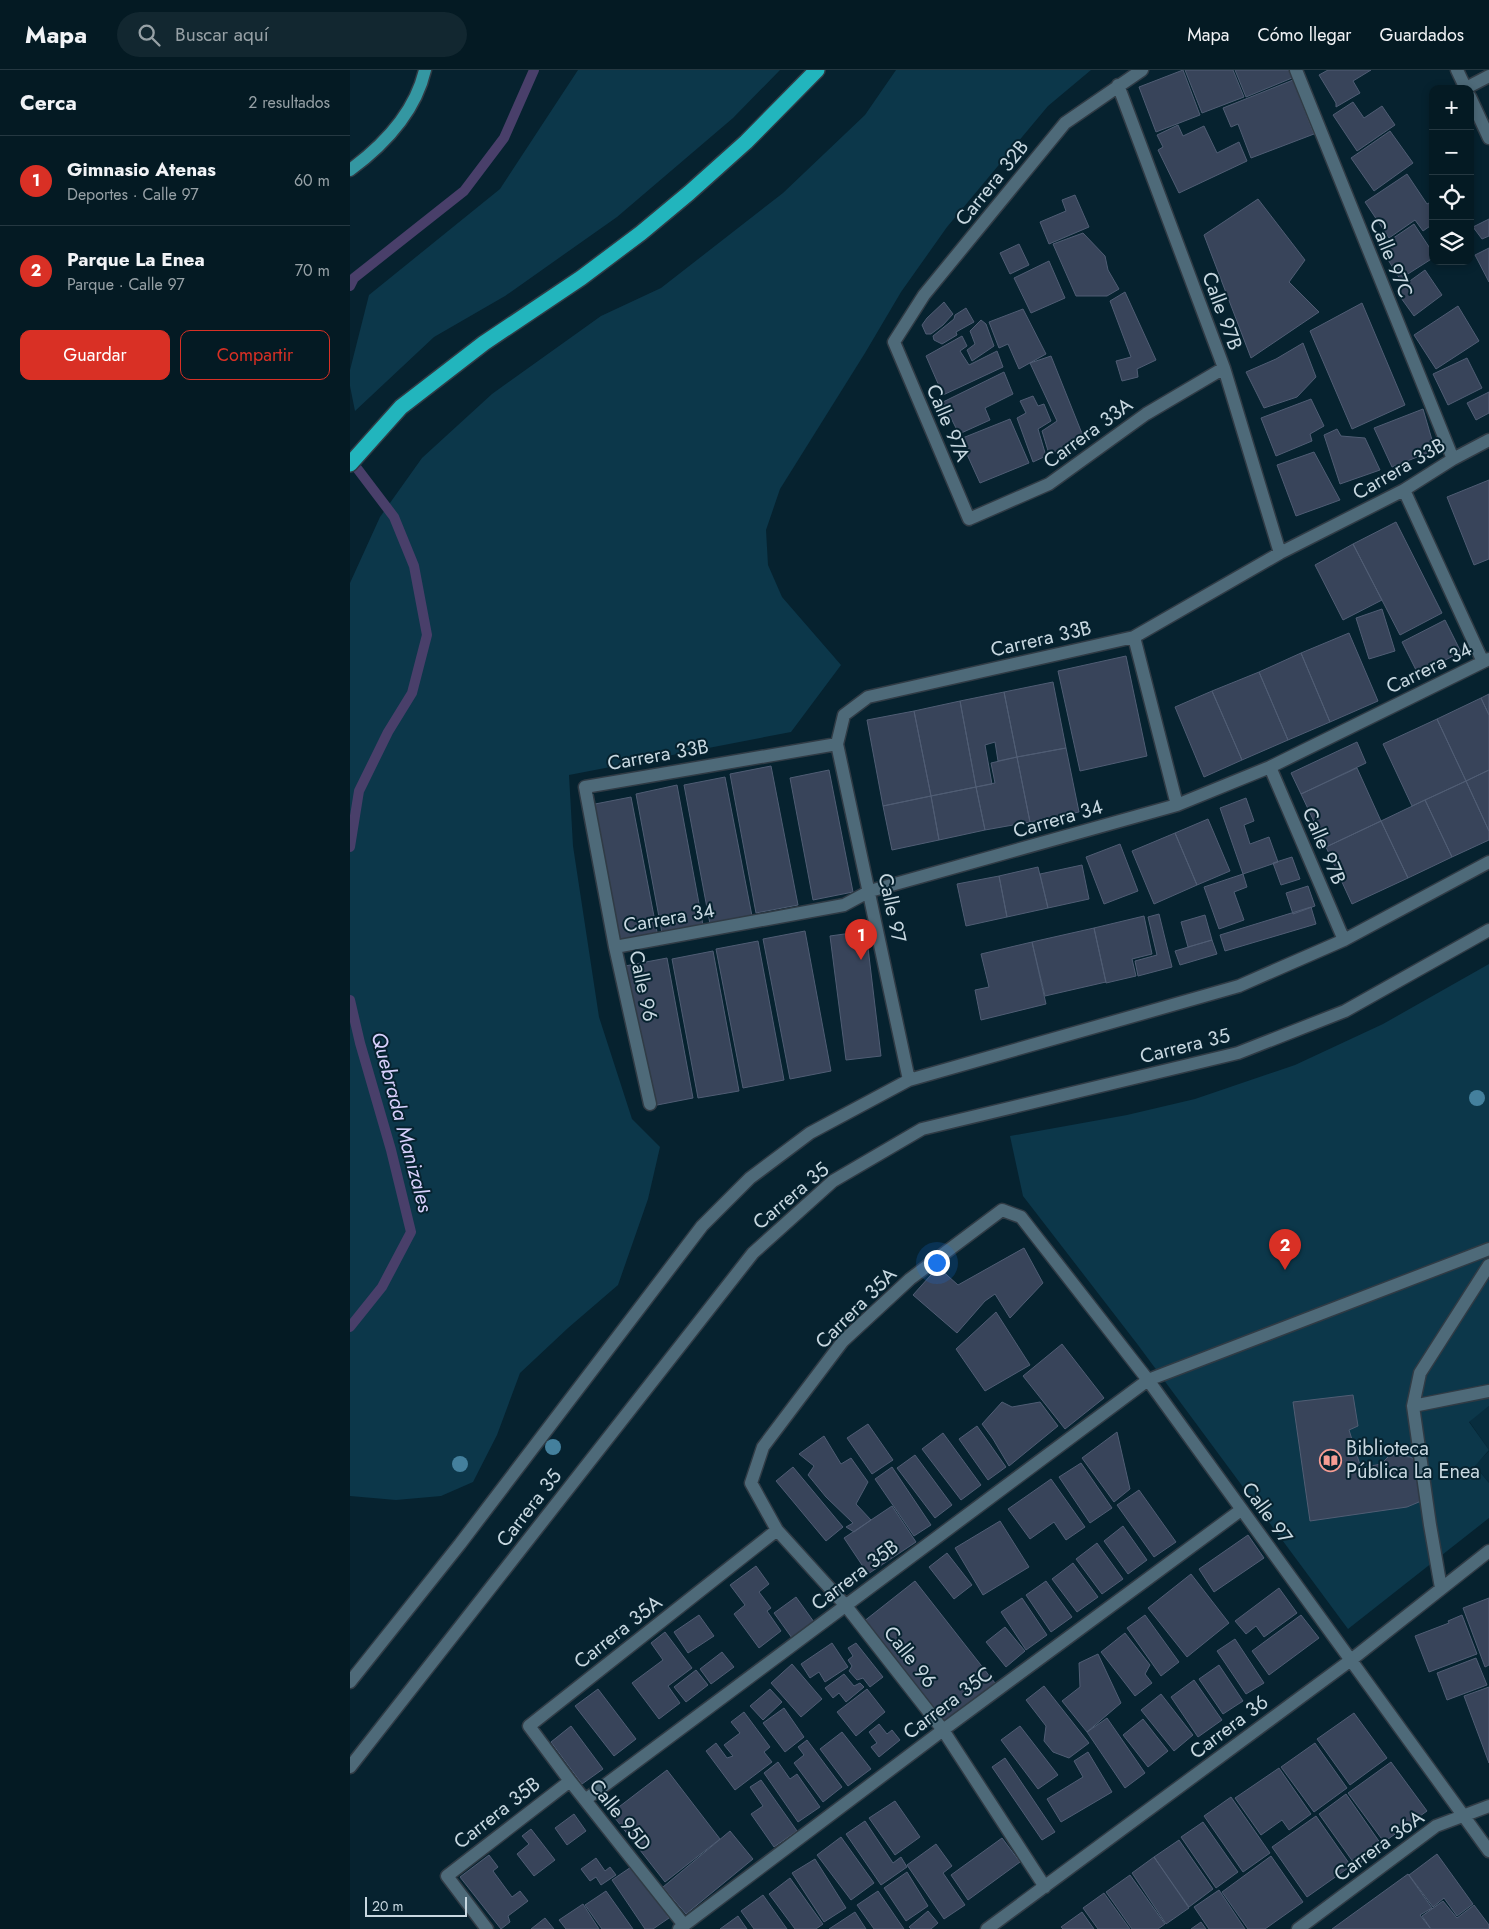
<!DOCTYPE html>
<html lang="es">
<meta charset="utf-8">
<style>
body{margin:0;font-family:Jost,sans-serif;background:#122730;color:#f1f3f6}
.controls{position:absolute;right:15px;top:15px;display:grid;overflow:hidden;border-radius:10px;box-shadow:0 2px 8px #0003}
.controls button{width:45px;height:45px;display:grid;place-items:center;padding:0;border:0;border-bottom:1px solid #253841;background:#041a23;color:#f1f3f6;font:25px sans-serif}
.scale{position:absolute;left:15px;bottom:12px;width:102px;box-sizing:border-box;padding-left:5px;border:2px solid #c8d8e1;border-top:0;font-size:14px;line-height:18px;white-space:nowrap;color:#c8d8e1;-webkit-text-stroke:4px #06222f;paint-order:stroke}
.you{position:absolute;left:586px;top:1192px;width:18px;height:18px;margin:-12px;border:4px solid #fff;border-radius:50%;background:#1a73e8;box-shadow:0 0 0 8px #1a73e833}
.badge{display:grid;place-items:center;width:32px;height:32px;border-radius:50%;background:#d93025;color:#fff;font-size:16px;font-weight:700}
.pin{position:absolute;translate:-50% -41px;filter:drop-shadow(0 1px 2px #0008)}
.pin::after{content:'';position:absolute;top:26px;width:18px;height:15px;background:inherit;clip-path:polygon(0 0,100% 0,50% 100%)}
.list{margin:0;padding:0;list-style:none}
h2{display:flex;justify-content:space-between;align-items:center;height:65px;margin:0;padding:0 20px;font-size:21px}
h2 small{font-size:16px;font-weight:400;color:#97a1a6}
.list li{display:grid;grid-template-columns:32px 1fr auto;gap:15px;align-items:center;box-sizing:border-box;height:90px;padding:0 20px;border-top:1px solid #253841}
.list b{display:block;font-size:19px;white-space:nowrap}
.list p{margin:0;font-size:16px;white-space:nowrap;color:#97a1a6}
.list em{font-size:16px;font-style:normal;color:#97a1a6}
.actions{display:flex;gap:10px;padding:15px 20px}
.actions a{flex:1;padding:11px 0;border:1px solid #d93025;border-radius:10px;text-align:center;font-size:18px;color:#d93025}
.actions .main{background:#d93025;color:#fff}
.icon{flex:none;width:28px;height:28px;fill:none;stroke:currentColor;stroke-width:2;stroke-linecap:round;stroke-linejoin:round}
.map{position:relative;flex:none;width:1139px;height:1859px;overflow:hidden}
header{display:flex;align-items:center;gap:30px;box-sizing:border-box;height:70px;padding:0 25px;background:#041a23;border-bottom:1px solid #253841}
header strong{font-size:24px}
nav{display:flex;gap:28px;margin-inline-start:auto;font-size:18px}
.search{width:350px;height:45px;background:#122730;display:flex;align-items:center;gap:12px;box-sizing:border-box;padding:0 18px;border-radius:28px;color:#97a1a6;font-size:19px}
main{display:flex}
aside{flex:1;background:#041a23}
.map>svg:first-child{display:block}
.built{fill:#082d3e}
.green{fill:#0c374a}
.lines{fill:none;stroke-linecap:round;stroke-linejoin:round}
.stream{stroke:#493f6a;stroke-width:10}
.building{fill:#38445a;stroke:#505d74}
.minor-casing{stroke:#303b45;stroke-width:15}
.major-casing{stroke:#303b45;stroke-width:15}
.highway-casing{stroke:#303b45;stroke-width:18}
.minor{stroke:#4e6a79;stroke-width:12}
.major{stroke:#3497a2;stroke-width:12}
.highway{stroke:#22b5bd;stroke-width:15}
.tree{fill:#44809d}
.labels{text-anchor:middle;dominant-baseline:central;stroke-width:4;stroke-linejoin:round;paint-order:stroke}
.street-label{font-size:20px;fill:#c8d8e1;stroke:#06222f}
.poi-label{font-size:20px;fill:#c8d8e1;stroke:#06222f;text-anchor:start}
.water-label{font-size:21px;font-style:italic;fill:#d7cffb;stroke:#06222f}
</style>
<header>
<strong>Mapa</strong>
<div class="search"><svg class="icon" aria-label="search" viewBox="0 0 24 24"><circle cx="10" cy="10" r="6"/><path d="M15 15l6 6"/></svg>Buscar aquí</div>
<nav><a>Mapa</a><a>Cómo llegar</a><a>Guardados</a></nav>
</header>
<main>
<aside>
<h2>Cerca<small>2 resultados</small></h2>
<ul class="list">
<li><span class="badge">1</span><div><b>Gimnasio Atenas</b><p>Deportes · Calle 97</p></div><em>60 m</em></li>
<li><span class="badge">2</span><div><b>Parque La Enea</b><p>Parque · Calle 97</p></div><em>70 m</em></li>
</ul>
<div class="actions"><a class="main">Guardar</a><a>Compartir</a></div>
</aside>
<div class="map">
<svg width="1139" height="1859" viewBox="0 0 1139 1859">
<rect width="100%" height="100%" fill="#06222f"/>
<path class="built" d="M1139,1336v44l-20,-29z
M1139,1381v32l-14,-18z"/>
<path class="green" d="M228,0h202l-47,48 -116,99 -112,79 -71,41 -79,74 -5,-25v-16l19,-75 131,-106z
M546,0h195l-43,36 -101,121 -46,65 -36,61 -85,136 -14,41 2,35 14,32 59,68 -50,67 -222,43 4,71 26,171 33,102 28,28 -12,52 -30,86 -50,43 -48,45 -23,62 -24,47 -32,14 -45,4 -46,-4v-913l30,-66 42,-59 70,-64 109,-78 60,-28 122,-95 82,-78z
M1139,894v442l-20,16 20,28 -14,16 14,17v35l-141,111 -210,-284 -115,-149 -13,-60 117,-21 68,-16 100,-34 88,-41z"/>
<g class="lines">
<path class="stream" d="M0,216l4,-8 110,-87 40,-53 30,-68
M0,389l44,58 20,49 13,69 -15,58 -24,39 -29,59 -9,56
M0,930l10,43 31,107 20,82 -29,55 -32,40"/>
</g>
<path class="building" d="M833,0l17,45 -44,17 -17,-45z
M835,0h48l11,27 -42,16z
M885,0h54l3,8 -46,19z
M978,0h43l-18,11 7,12 -24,14v-4l-17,-28z
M943,10l21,54 -63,24 -13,-34 -7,3 -8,-19z
M1003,32l11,16 18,-12 13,19 -38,26 -24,-36z
M828,55l5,11 21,-10 13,27 22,-11 8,19 -68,32 -21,-43 5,-3 -6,-12z
M1040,61l23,32 -39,28 -23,-33z
M1057,104l20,30 6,-3v23l-10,7 -8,-11 -26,18 -24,-36z
M725,125l14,32 -40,17 -9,-22 26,-11 -4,-11z
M908,129l47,61 -16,22 30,30 -68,46 -47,-123z
M1139,149v17l-7,3 -9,-12z
M1064,154l19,29v5l-33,21 -20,-32z
M733,163l22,23 3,14 11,19 -12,7h-31l-23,-52z
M669,174l10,21 -19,9 -10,-21z
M1139,178v34l-14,-27z
M699,191l16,37 -34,15 -17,-35z
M1075,200l17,25 -28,21 -18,-25z
M775,222l31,68 -19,9 1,8 -16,4 -6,-20 15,-4 -21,-56z
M594,232l9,12 -10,11 -12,9h-5l-4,-9 5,-7z
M1012,233l43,102 -53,24 -42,-98z
M1108,236l21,35 -43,28 -22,-34z
M616,238l8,14 -18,10 1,3 -15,9 -8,-4 -1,-4 21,-17 1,-4z
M673,239l23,45 -27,15 -11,-25 -9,4 -10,-26z
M631,250l5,4 8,22 -22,15 -5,-11 8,-6 -5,-13z
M612,266l5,10 -7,5 9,14 28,-14 6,16 -60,28 -17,-39z
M953,273l13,34 -19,20 -33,11 -18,-36 30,-13z
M701,286l34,85 -36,13 -7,-23 15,-10 -27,-58z
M1117,288l15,30 -34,17 -15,-31z
M654,302l9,22 -28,14 5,12 -31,14 -16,-32z
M1139,322v21l-13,7 -9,-17z
M683,326l5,10 6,-2 7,17 -13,8 8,27 -13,6 -16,-44 9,-5 -6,-12z
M961,329l13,27 -14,8 2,7 -36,15 -15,-38z
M1073,339l12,41 -43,17 -18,-39z
M660,349l19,44 -49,20 -20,-44z
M987,359l4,7 24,2 15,32 -40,14 -16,-49z
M964,382l26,48 -44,16 -19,-51z
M1139,410v79l-15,6 -27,-68z
M1046,452l46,91 -42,22 -47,-91z
M1003,474l29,56 -39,20 -28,-55z
M1032,539l13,42 -26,8 -13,-41z
M1095,550l16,32 -43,22 -16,-32z
M999,563l29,68 -48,21 -29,-69z
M951,583l29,69 -42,18 -29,-68z
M776,586l21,100 -67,15 -22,-100z
M909,602l29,68 -46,20 -30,-69z
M703,612l13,66 -49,9 -13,-65z
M862,621l30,69 -38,17 -29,-70z
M654,622l13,65 -19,4 -3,-19 -10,3 7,39 -16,3 -16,-86z
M1139,624v21l-8,-17z
M1131,628l8,17v55l-23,11 -29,-62z
M610,631l16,86 -45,9 -17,-85z
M564,641l17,85 -48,10 -16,-86z
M1087,649l29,62 -54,25 -29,-62z
M1007,672l9,21 -65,31 -10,-21z
M716,678l13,64 -49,10 -13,-65z
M667,687l13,65 -45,8 -9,-43 19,-4 -4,-20z
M421,696l27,139 -42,8 -26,-139z
M1007,698l24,53 -55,26 -25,-53z
M479,700l24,122 -40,8 -23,-122z
M1139,700v61l-23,-50z
M375,707l27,139 -42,8 -26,-139z
M1116,711l23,50v9l-37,17 -27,-57z
M327,715l26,140 -41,8 -26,-139z
M626,717l9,43 -46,10 -8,-44z
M581,726l8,44 -47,10 -9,-44z
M281,727l27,140 -41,8 -27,-140z
M896,728l8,23 -10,4 6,19 19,-7 9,25 -35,12 -23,-66z
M1075,730l27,57 -44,21 -27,-57z
M858,749l22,52 -33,14 -22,-52z
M1031,751l27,57 -56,26 -26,-57z
M825,763l22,52 -43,19 -22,-53z
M770,774l18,47 -34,13 -18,-47z
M942,787l8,22 -19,6 -8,-22z
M732,795l7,34 -41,9 -8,-34z
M688,797l10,41 -41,9 -8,-41z
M893,804l4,13 -13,5 10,28 -25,9 -15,-42z
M649,806l8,41 -41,9 -9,-42z
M958,816l7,20 -22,8 -7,-21z
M961,837l5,17 -91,27 -5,-16z
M809,844l13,53 -34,9 -3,-15 22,-6 -9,-38z
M855,845l7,25 -24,7 -7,-25z
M794,846l8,38 -20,5 4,17 -30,7 -12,-55z
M744,858l12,54 -61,14 -13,-54z
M455,861l26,140 -41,8 -27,-140z
M516,861l15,125 -35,4 -16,-124z
M862,870l5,14 -37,11 -5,-14z
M408,871l26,139 -41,8 -27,-139z
M682,872l14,62 -65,16 -6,-30 14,-3 -8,-33z
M363,881l26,140 -41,7 -26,-139z
M317,888l26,140 -41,8 -27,-140z
M674,1178l19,35 -33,35 -15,-24 -10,7 -28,32 -44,-38 25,-28 20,18z
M646,1242l34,53 -45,26 -29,-42z
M712,1274l42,54 -39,31 -42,-53z
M1003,1325l5,31 -9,4 12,38 20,-4 9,-9 20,2 11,5 5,37 -19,8 -97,14 -17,-119z
M652,1332l10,5 28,-5 18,24 -49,40 -16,-27 -11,-15z
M518,1354l25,36 -21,14 -25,-36z
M627,1356l29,41 -18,13 -29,-41z
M767,1362l13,57 -16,13 -32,-44z
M593,1363l38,52 -20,15 -39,-51z
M474,1366l17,28 10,-6 17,24 -12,22 15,16 -17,12 -8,-5 7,-4 -27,-26 -18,-22 6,-9 -15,-12z
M565,1385l37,50 -17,13 -38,-50z
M731,1393l31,45 -22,15 -31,-46z
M443,1397l50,60 -17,14 -50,-60z
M542,1397l39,58 -17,11 -39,-57z
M701,1409l34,48 -19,13 -12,-18 -24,17 -22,-30z
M789,1420l37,52 -22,15 -37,-52z
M542,1436l24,36 -48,32 -24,-36z
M650,1451l29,46 -46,28 -28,-47z
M773,1456l24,34 -19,14 -24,-33z
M898,1465l16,23 -50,34 -15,-23z
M747,1473l26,36 -21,15 -26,-35z
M597,1483l25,32 -18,14 -25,-32z
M723,1493l25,34 -21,15 -25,-33z
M406,1496l13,18 -10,8 12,16 -4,3 14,20 -22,17 -25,-34 11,-9 -15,-20z
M841,1504l38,49 -42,34 -39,-49z
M565,1511l80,102 -51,41 -81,-102z
M696,1511l26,36 -21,15 -25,-37z
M929,1518l18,25 -33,24 -8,-11 -10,8 -11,-13z
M446,1527l18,25 -22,16 -18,-25z
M672,1528l25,37 -21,15 -25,-38z
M1139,1528v67l-4,2 -22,-59z
M349,1545l15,21 -26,17 -14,-21z
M795,1545l34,47 -18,14 -34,-48z
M951,1545l18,23 -50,37 -17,-24z
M1112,1545l15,39 -48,18 -14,-36 34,-13 -1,-2z
M655,1557l20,24 -19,16 -20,-25z
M315,1562l27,36 -24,18 12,17 -21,16 -27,-36 31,-23 -12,-17z
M775,1563l25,32 -5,9 7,9 -17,13 -34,-44z
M885,1569l29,44 -18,11 -29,-43z
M482,1573l16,24 -23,15 -6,-10 -9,6 -9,-14z
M506,1573l27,34 -13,10 -7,-9 -6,2 -8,-9 3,-5 -4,-6 5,-4 -5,-8z
M372,1582l12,15 -23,17 -11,-15z
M748,1584l23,49 -34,29 -25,-31 18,-14 -1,-24z
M1126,1588l11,27 -40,15 -10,-27z
M442,1594l30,35 -21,18 -30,-34z
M869,1595l24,36 -20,13 -24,-35z
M346,1600l12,15 -22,17 -12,-15z
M494,1604l10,12 6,-3 4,4 -18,15 -7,-9 -6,5 -8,-10z
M844,1610l28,40 -24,17 -27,-40z
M694,1616l45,57 -20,15 -16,-6 -9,-11 2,-15 -20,-26z
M1139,1617v76l-25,-67z
M248,1619l38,50 -22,17 -39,-50z
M420,1619l12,13 -19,18 -13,-14z
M517,1619l18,23 -29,24 -19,-24z
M811,1624l32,41 -19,16 -33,-41z
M434,1638l20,29 -19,15 -22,-29z
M394,1642l26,35 -6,5 8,10 -37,28 -29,-39 10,-8 11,15 6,-2 -9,-11 16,-12 -9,-11z
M1004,1643l33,45 -37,27 -33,-46z
M757,1648l38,55 -20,15 -38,-56z
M793,1649l25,32 -20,16 -25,-32z
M529,1654l8,10 5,-4 8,10 -21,17 -8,-10 6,-4 -8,-11z
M221,1656l32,43 -21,15 -31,-42z
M670,1656l38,49 -20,14 -37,-49z
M492,1662l29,37 -23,17 -28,-37z
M457,1670l35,47 -19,15 -29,-39 10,-8 -6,-8z
M965,1673l32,45 -33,24 -33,-45z
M738,1682l24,40 -51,30 -14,-23 36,-22 -9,-16z
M655,1688l50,74 -13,8 -50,-73z
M428,1692l12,17 7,-5 23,33 -22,15 -34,-49z
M1041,1692l36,49 -43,31 -36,-49z
M929,1698l32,46 -22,16 -7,-10 -21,15 -26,-37z
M317,1700l53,69 -55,43 -54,-69z
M411,1710l36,51 -23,16 -23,-33 12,-8 -13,-19z
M996,1724l37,53 -27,19 -37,-52z
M881,1727l39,56 -27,19 -39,-56z
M545,1731l25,36 -25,18 -26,-37z
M224,1744l12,17 -19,14 -12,-17z
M966,1746l35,50 -44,31 -35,-50z
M515,1751l28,42 8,-6 6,10 -26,18 -35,-51z
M853,1752l35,50 -22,16 -35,-51z
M181,1759l24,31 -21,16 -17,-22 12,-10 -7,-8z
M380,1761l23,28 -67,55 -23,-27z
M491,1767l33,46 -23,17 -34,-45z
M652,1768l18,24 -52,38 -17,-25z
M829,1770l34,49 -24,18 -35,-50z
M586,1774l16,22 -9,7 22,32 -21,14 -37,-54z
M1087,1784l36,50 -16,12 -13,-18 -11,9 -24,-32z
M139,1785l9,12 -5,4 19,26 8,-6 8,10 -20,15 2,6 -9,7 -41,-52z
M921,1786l32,46 -38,27h-17l-26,-37z
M804,1787l35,51 -23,16 -34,-51z
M246,1788l9,13 5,-4 6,8 -15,10 -5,-8 -6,4 -9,-12z
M465,1789l31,49 -22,14 -32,-49z
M284,1795l35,53 -16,11h-8l-33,-49z
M557,1802l21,34 -22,15 -22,-33z
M1058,1804l24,34 -12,7 10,13 -2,1h-96z
M780,1805l35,49 -7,5h-26l-26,-37z
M440,1808l33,46 -7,5h-21l-26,-35z
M869,1820l26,39h-36l-15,-22z
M256,1821l27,38h-31l-17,-24z
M528,1821l26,38h-30l-17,-24z
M754,1823l26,36h-32l-15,-21z
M413,1825l24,34h-33l-13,-18z
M1093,1831l14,17 17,-13 15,20v4h-58l-9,-13z
M233,1834l16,25h-33l-7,-9z
M578,1841l10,12 -7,6h-20l-2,-2z
M505,1842l11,17h-37z
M732,1842l12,17h-31l-2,-2z
M388,1846l9,13h-27z
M195,1848l9,11h-23z
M851,1852l5,7h-15z"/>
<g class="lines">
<defs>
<path id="minor" d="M792,0l-77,53 -141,172 -30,47 75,177 80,-35 97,-70 78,-46
M946,0l157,389
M1107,0l9,19
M768,15l106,283 56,185
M1116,18l23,-12
M1120,27l19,41
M1054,420l79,172
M784,567l43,168
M487,674l72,336
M920,697l74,173
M265,877l229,-42 26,-14 307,-86 93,-38 219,-108
M300,1034l-35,-157 -30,-160 252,-43 7,-29 24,-18 266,-60 146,-84 124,-63 49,-31 36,-19
M1063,1336l76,-15
M1091,1518l-11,-63 -17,-119 7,-33 69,-108
M0,1612l110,-138 242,-318 48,-48 60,-45 99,-53 330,-94 105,-46 145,-78
M0,1697l403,-514 80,-72 89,-52 316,-76 107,-42 144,-81
M235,1730l563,-420 341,-131
M695,1817l-102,-157 -97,-124 -69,-76 -26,-47 12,-36 80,-106 67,-62 92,-69 19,7 127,163 341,471
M334,1855l-114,-144 -41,-55 248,-196
M137,1859l-40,-53 123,-95
M329,1859l264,-199 298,-220
M637,1859l364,-269 138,-109
M948,1859l138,-103 53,-20"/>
<path id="major" d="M0,100c34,-25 65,-57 75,-100"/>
<path id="highway" d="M0,394l51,-57 83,-64 97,-65 60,-45 48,-40 57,-51 71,-72"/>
</defs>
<use href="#minor" class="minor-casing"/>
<use href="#major" class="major-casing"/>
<use href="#highway" class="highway-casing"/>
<use href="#minor" class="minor"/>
<use href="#major" class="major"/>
<use href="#highway" class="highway"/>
</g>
<g class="tree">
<circle cx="1127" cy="1028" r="8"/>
<circle cx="203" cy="1377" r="8"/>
<circle cx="110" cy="1394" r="8"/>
</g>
<defs>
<symbol id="library-ring" viewBox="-11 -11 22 22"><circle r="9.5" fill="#06222f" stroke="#f59c93" stroke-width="1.5"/><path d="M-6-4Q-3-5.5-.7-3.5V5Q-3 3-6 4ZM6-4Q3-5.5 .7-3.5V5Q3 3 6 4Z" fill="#f59c93"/></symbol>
</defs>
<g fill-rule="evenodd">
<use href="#library-ring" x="968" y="1378" width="25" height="25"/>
</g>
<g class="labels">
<g class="street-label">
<text transform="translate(642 113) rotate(-51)">Carrera 32B</text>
<text transform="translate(1041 188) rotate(68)">Calle 97C</text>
<text transform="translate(872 241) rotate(70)">Calle 97B</text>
<text transform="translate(598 353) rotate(67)">Calle 97A</text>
<text transform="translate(738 363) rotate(-36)">Carrera 33A</text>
<text transform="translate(1049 399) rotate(-30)">Carrera 33B</text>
<text transform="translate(691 569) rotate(-13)">Carrera 33B</text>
<text transform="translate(1079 598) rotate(-26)">Carrera 34</text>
<text transform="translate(308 685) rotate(-10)">Carrera 33B</text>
<text transform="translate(708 749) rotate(-16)">Carrera 34</text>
<text transform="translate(974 776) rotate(67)">Calle 97B</text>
<text transform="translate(542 838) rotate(78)">Calle 97</text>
<text transform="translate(319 848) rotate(-10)">Carrera 34</text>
<text transform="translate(293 916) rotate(78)">Calle 96</text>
<text transform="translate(835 976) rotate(-14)">Carrera 35</text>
<text transform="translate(441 1126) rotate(-40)">Carrera 35</text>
<text transform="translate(506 1238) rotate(-45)">Carrera 35A</text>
<text transform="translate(179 1438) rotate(-52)">Carrera 35</text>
<text transform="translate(917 1443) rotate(54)">Calle 97</text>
<text transform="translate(505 1505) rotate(-37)">Carrera 35B</text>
<text transform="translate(268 1562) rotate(-38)">Carrera 35A</text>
<text transform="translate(560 1587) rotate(52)">Calle 96</text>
<text transform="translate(598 1633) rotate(-37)">Carrera 35C</text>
<text transform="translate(879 1657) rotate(-37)">Carrera 36</text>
<text transform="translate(147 1743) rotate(-38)">Carrera 35B</text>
<text transform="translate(270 1745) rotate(51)">Calle 95D</text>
<text transform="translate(1029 1776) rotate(-36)">Carrera 36A</text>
</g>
<g class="poi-label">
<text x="996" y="1378">Biblioteca<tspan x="996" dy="23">Pública La Enea</tspan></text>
</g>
<g class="water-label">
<text transform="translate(52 1052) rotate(75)">Quebrada Manizales</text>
</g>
</g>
</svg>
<div class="controls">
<button>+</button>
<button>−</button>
<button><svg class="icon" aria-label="locate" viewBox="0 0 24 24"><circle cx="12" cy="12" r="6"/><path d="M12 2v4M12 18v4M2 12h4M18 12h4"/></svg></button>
<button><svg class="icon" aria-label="layers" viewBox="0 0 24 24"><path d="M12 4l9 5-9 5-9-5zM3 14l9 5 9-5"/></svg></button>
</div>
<div class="scale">20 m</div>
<div class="you"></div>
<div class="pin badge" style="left:511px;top:890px">1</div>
<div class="pin badge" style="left:935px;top:1200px">2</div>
</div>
</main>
